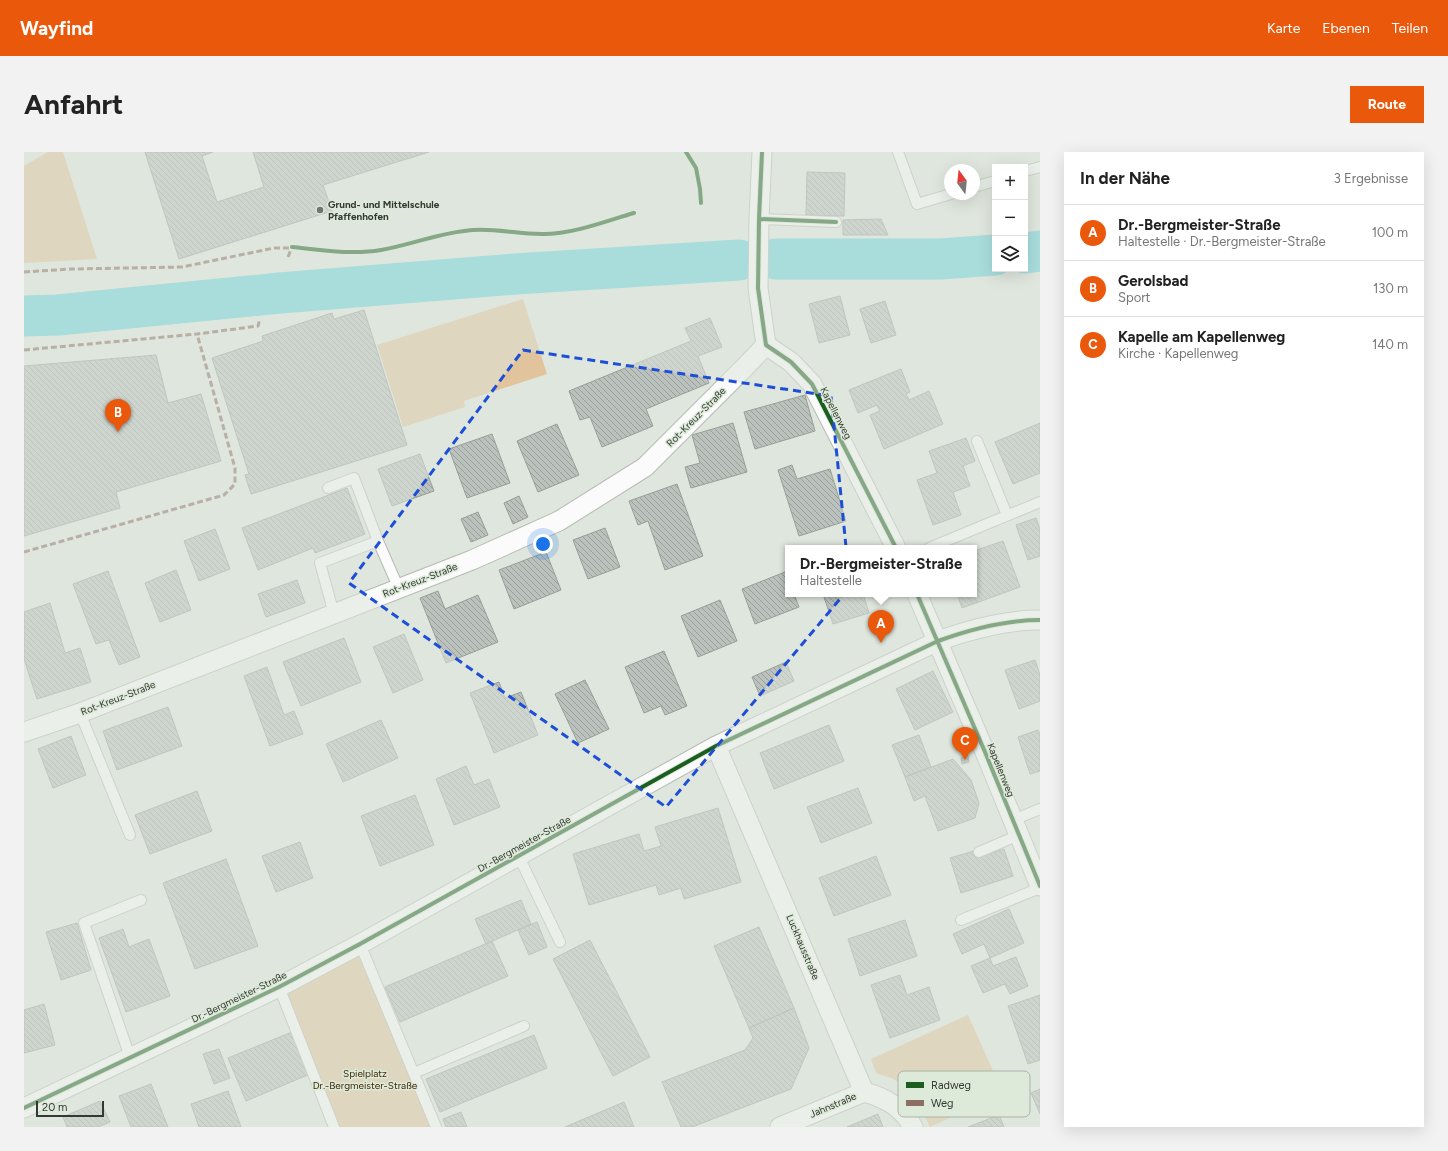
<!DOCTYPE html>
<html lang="de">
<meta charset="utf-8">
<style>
body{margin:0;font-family:Figtree,sans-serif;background:#f2f2f2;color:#222}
.controls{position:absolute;right:12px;top:12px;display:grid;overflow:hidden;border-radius:0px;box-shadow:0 4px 16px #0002}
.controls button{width:36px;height:36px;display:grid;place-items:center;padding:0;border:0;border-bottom:1px solid #e0e0e0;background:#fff;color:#222;font:20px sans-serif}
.compass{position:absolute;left:920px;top:12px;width:36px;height:36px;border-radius:50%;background:#fff;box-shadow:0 4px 16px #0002;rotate:345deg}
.scale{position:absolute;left:12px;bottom:10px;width:68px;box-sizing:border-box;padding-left:4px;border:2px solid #333832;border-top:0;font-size:11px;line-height:14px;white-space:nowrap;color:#333832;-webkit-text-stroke:3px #ddead9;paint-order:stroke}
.you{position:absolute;left:519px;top:392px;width:14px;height:14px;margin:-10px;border:3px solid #fff;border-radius:50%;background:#1a73e8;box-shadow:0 0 0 6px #1a73e833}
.badge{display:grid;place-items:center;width:26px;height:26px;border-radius:50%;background:#ea580c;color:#fff;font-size:13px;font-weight:700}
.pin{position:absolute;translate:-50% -33px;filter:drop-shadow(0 1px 2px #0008)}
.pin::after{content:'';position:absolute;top:21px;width:14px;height:12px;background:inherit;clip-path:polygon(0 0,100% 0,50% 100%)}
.popup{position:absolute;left:761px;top:393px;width:192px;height:52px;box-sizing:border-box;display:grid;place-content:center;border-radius:0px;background:#fff;filter:drop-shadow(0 1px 3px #0005);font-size:13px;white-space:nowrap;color:#767676}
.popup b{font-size:15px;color:#222}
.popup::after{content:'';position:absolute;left:50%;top:100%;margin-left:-8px;border:8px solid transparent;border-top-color:#fff}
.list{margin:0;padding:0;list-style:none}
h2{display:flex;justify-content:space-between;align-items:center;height:52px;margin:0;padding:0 16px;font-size:17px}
h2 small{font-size:13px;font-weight:400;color:#767676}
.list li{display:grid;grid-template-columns:26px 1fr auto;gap:12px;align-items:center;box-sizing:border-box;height:56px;padding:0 16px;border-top:1px solid #e0e0e0}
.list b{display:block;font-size:15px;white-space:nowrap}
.list p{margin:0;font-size:13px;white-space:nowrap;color:#767676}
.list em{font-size:13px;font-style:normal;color:#767676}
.icon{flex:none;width:22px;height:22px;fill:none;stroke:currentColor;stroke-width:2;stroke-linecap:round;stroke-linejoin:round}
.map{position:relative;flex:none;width:1016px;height:975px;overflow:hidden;border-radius:0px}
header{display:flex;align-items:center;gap:24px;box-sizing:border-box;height:56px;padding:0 20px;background:#ea580c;color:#fff}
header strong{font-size:19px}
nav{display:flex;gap:22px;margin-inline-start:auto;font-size:14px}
.intro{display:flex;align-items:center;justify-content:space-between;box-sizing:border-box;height:96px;padding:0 24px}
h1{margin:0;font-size:28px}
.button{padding:10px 18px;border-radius:0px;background:#ea580c;color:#fff;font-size:14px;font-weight:700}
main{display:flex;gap:24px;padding:0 24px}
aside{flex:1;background:#fff;border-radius:0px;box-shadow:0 4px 16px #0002}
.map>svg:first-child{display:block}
.green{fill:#e1c49b}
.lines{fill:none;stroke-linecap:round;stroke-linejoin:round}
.river{stroke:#66d2dc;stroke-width:41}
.building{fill:url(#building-back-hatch);stroke:#989f99}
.lane-casing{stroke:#b6bbb4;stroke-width:12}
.street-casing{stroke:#b6bbb4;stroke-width:21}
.lane{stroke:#fafbfa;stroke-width:10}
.street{stroke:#fafbfa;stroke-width:19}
.quiet{stroke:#8d6e63;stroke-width:3;stroke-dasharray:6 3;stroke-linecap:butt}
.cycleway-casing{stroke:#ddead9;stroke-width:6}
.cycleway{stroke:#1b5e20;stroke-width:4}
.marked{fill:none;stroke:#1d4ed8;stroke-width:3;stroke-dasharray:8 5;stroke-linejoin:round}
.poi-dot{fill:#6f756e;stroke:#ddead9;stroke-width:1.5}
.labels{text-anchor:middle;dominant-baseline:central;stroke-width:3;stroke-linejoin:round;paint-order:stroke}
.poi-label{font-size:10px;font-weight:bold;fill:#333832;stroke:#ddead9;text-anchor:start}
.street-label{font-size:10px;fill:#333832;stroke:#ddead9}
.park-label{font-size:10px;fill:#412704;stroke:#ddead9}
.key{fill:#ddead9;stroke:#aab5a7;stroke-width:1}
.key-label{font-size:11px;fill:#333832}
</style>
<header>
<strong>Wayfind</strong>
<nav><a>Karte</a><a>Ebenen</a><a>Teilen</a></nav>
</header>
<div class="intro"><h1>Anfahrt</h1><a class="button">Route</a></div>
<main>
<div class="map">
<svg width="1016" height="975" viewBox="0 0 1016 975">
<defs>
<pattern id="building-back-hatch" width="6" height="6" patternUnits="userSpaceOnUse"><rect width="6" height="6" fill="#bbc2bd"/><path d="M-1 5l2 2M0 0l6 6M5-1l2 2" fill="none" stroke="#999f9a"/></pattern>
</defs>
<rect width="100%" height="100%" fill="#dfe6dd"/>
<path class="green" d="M24,0h15l34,107 -73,4v-97z
M499,147l24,75 -83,27 1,6 -62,20 -26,-82z
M336,792l76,183h-102l-55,-140z
M944,863l35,78 -73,34c-8,-16 -17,-36 -33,-46 -6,-4 -14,-5 -21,-8l-5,-14z"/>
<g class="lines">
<path class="river" d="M1001,101l15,-2
M752,107h165l54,-4
M0,164l34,-1 222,-22 235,-19 224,-14"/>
</g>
<path class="building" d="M121,0h68l-11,4 15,46 47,-15 -11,-35h176l-106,33 9,26 -153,48z
M783,20l38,1 -1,43 -38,-1z
M857,67l7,16h-45v-15z
M816,144l10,39 -31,8 -10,-39z
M861,149l11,34 -25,8 -11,-34z
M340,158l43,135 -156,49 -6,-19 4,-1 -37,-116 51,-17 -1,-5 70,-23 2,6z
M686,166l12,29 -24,9 11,27 -63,26 7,17 -51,21 -12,-30 -10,3 -11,-29 122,-50 -6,-13z
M132,203l12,48 33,-9 20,67 -105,31 4,16 -96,28v-170z
M877,217l9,23 -4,2 3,6 20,-9 14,33 -59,25 -14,-34 10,-4 -3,-6 -19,8 -9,-23z
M781,243l10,36 -60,18 -11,-37z
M709,271l14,49 -56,16 -6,-21 15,-4 -8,-28z
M1016,271v50l-27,11 -18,-42z
M533,272l22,51 -41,17 -21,-51z
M468,282l18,49 -43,15 -18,-49z
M942,286l9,23 -12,5 7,20 -17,6 8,23 -28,10 -16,-45 20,-7 -8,-22z
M396,302l14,37 -42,15 -14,-37z
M768,313l5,14 33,-10 16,52 -47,15 -21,-66z
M653,332l26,72 -38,14 -17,-49 -10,4 -9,-24z
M323,336l18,46 -50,19 -2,-5 -55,22 -16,-42z
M495,344l9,21 -15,7 -9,-21z
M454,360l10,23 -17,7 -10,-23z
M1012,366l4,11v27l-12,4 -12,-35z
M581,376l15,39 -32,12 -15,-39z
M191,377l15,40 -31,12 -15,-40z
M979,389l17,46 -58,21 -5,-14h17v-43z
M522,400l15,38 -47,19 -15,-39z
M152,418l15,40 -31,12 -15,-39z
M84,419l32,86 -21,8 -10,-25 -13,4 -23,-60z
M761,420l3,7v15h6l5,13 -44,17 -13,-35z
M273,428l8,23 -39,14 -8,-23z
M414,439l7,18 33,-14 20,47 -52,21 -26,-65z
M799,442h40l6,19 -36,11z
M696,448l17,41 -39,16 -17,-41z
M26,451l15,50 15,-5 11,34 -54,17 -13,-40v-47z
M380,482l19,46 -30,13 -20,-46z
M320,486l17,44 -60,24 -18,-44z
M640,499l23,55 -22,9 -4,-9 -17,7 -19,-46z
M1011,508l5,15v26l-21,8 -14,-39z
M762,510l8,19 -34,15 -8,-19z
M243,515l17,48 10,-4 9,23 -33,12 -26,-70z
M909,519l20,41 -38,18 -19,-41z
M561,528l24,49 -31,14 -23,-49z
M475,530l6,16 16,-6 17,43 -44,18 -24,-60z
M144,555l14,39 -65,24 -14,-39z
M357,568l17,38 -55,24 -17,-38z
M805,573l15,36 -70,28 -14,-36z
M1014,578l2,4v37l-10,3 -12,-37z
M895,583l12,32 -26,10 -13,-32z
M47,584l15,39 -33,13 -15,-39z
M944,604l1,6 -7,2 -1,-6z
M929,607l18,21 8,23 -4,15 -37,13 -13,-35 -11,5 -9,-24z
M442,614l8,19 15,-6 11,28 -46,18 -18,-46z
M834,636l14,35 -51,20 -14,-36z
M173,639l15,40 -62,23 -15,-39z
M391,643l19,50 -54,21 -19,-50z
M694,656l23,74 -57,17 -3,-11 -22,7 -3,-10 -67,20 -16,-51 66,-20 5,17 17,-5 -6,-19z
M276,690l13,36 -37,14 -14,-36z
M980,697l9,27 -52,17 -11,-35 24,-7 2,7z
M852,704l15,39 -57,21 -15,-38z
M202,707l32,87 -63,23 -32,-86z
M497,748l10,24 -45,20 -11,-25z
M985,757l15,34 -34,15 -6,-14 -22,10 -9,-20z
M881,768l12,36 -57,20 -12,-37z
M513,770l10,25 -18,8 -11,-25z
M53,771l14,47 -30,10 -15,-48z
M735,775l35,81 -45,20 -35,-82z
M99,777l6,18 20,-8 21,57 -44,16 -27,-74z
M566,788l60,117 -37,19 -60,-117z
M468,789l16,35 -108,46 -15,-35z
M992,805l12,29 -18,8 -5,-10 -22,9 -12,-27 19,-8 3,8z
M876,823l7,20 22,-8 11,33 -50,18 -19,-53z
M1016,843v65l-12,4 -20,-58z
M20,852l11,41 -31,8v-43z
M770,856l15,40 -18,41 -99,38h-11l-19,-45 83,-32 8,-12 -4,-10z
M268,880l18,42 -64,27 -18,-43z
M510,883l13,33 -107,44 -14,-33z
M195,897l11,29 -16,6 -11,-30z
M127,932l17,43h-37l-12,-31z
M1016,937v25l-9,-21z
M204,939l13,36h-42l-8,-23z
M76,949l10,21 -12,5h-31l-4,-10z
M600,950l10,25h-69z
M437,960l6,15h-21l-3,-8z
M854,962l5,13h-36z
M975,963l5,12h-36z"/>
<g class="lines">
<defs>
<path id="lane" d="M874,0l19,52 34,-10
M1001,19l15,-4
M950,35l21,-6
M735,67l77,3
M953,289l30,74
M304,336l26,-10 24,63
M905,396l111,-46
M310,462l-14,-51 58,-22 21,48
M56,561l50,122
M989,668l27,-11
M955,700l40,-17
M495,705l41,85
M937,768l79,-32
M336,792l76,183
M255,835l55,140
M106,905l-46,-134 57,-23
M390,921l110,-47"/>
<path id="street" d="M738,0l-3,67 -1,69 8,57 25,17 21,22 84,164
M893,442l68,158 55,134
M0,580l56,-19 392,-153 87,-39 86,-54 99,-99 22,-23
M692,594l148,346c22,6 38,15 49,35
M0,956l255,-121 81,-43 356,-198 222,-105c33,-12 66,-21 102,-21
M756,975l84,-35"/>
</defs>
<use href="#lane" class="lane-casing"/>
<use href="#street" class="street-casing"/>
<use href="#lane" class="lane"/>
<use href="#street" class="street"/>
<path class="quiet" d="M264,105l4,-10
M0,120l47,-3 111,-2 92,-19h22
M0,198l173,-16 61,-8 2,-7
M0,400l200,-57 11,-11v-16l-38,-134"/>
<defs>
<path id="cycleway" d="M662,0l10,16 4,21 1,14
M738,0l-3,67 -1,69 8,57 25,17 21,22 84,164
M735,67l77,3
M268,95c29,3 60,8 89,3 30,-5 60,-18 92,-20 24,-2 48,5 73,4 30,-1 60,-13 88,-21
M893,442l68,158 55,134
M0,956l255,-121 81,-43 356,-198 222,-105c33,-12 66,-21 102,-21"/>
</defs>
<use href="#cycleway" class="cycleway-casing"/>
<use href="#cycleway" class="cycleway"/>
</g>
<path d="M0 0H1016V975H0ZM499,198l308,46 19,191 -184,220 -317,-224z" fill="#dfe6dd" fill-opacity=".55" fill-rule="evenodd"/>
<path class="marked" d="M499,198l308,46 19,191 -184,220 -317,-224z"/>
<circle class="poi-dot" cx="296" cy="58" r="4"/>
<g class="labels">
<g class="poi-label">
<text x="304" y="52">Grund- und Mittelschule<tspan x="304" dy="12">Pfaffenhofen</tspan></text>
</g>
<g class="street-label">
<text transform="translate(812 261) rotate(63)">Kapellenweg</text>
<text transform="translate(672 265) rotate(-45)">Rot-Kreuz-Straße</text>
<text transform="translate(396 428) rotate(-21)">Rot-Kreuz-Straße</text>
<text transform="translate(94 546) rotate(-21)">Rot-Kreuz-Straße</text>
<text transform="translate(977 618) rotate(68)">Kapellenweg</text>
<text transform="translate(500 692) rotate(-29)">Dr.-Bergmeister-Straße</text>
<text transform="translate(779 795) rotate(67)">Luckhausstraße</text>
<text transform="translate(215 845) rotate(-26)">Dr.-Bergmeister-Straße</text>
<text transform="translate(809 953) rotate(-23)">Jahnstraße</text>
</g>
<g class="park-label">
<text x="341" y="921">Spielplatz<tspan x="341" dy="12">Dr.-Bergmeister-Straße</tspan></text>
</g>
</g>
<rect x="874" y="919" width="132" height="46" rx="6" class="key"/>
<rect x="882" y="930" width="18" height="6" fill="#1b5e20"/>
<rect x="882" y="948" width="18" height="6" fill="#8d6e63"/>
<g class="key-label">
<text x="907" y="937">Radweg</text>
<text x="907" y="955">Weg</text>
</g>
</svg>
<div class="controls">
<button>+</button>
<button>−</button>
<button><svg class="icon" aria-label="layers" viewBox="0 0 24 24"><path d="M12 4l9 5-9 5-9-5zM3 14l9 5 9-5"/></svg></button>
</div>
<svg class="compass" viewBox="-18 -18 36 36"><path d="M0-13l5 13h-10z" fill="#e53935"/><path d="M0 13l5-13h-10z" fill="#767676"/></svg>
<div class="scale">20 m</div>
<div class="you"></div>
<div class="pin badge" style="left:857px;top:491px">A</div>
<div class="popup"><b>Dr.-Bergmeister-Straße</b>Haltestelle</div>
<div class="pin badge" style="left:94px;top:280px">B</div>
<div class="pin badge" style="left:941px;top:608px">C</div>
</div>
<aside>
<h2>In der Nähe<small>3 Ergebnisse</small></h2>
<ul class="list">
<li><span class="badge">A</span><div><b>Dr.-Bergmeister-Straße</b><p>Haltestelle · Dr.-Bergmeister-Straße</p></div><em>100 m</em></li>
<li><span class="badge">B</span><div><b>Gerolsbad</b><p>Sport</p></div><em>130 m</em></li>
<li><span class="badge">C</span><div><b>Kapelle am Kapellenweg</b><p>Kirche · Kapellenweg</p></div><em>140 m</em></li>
</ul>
</aside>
</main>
